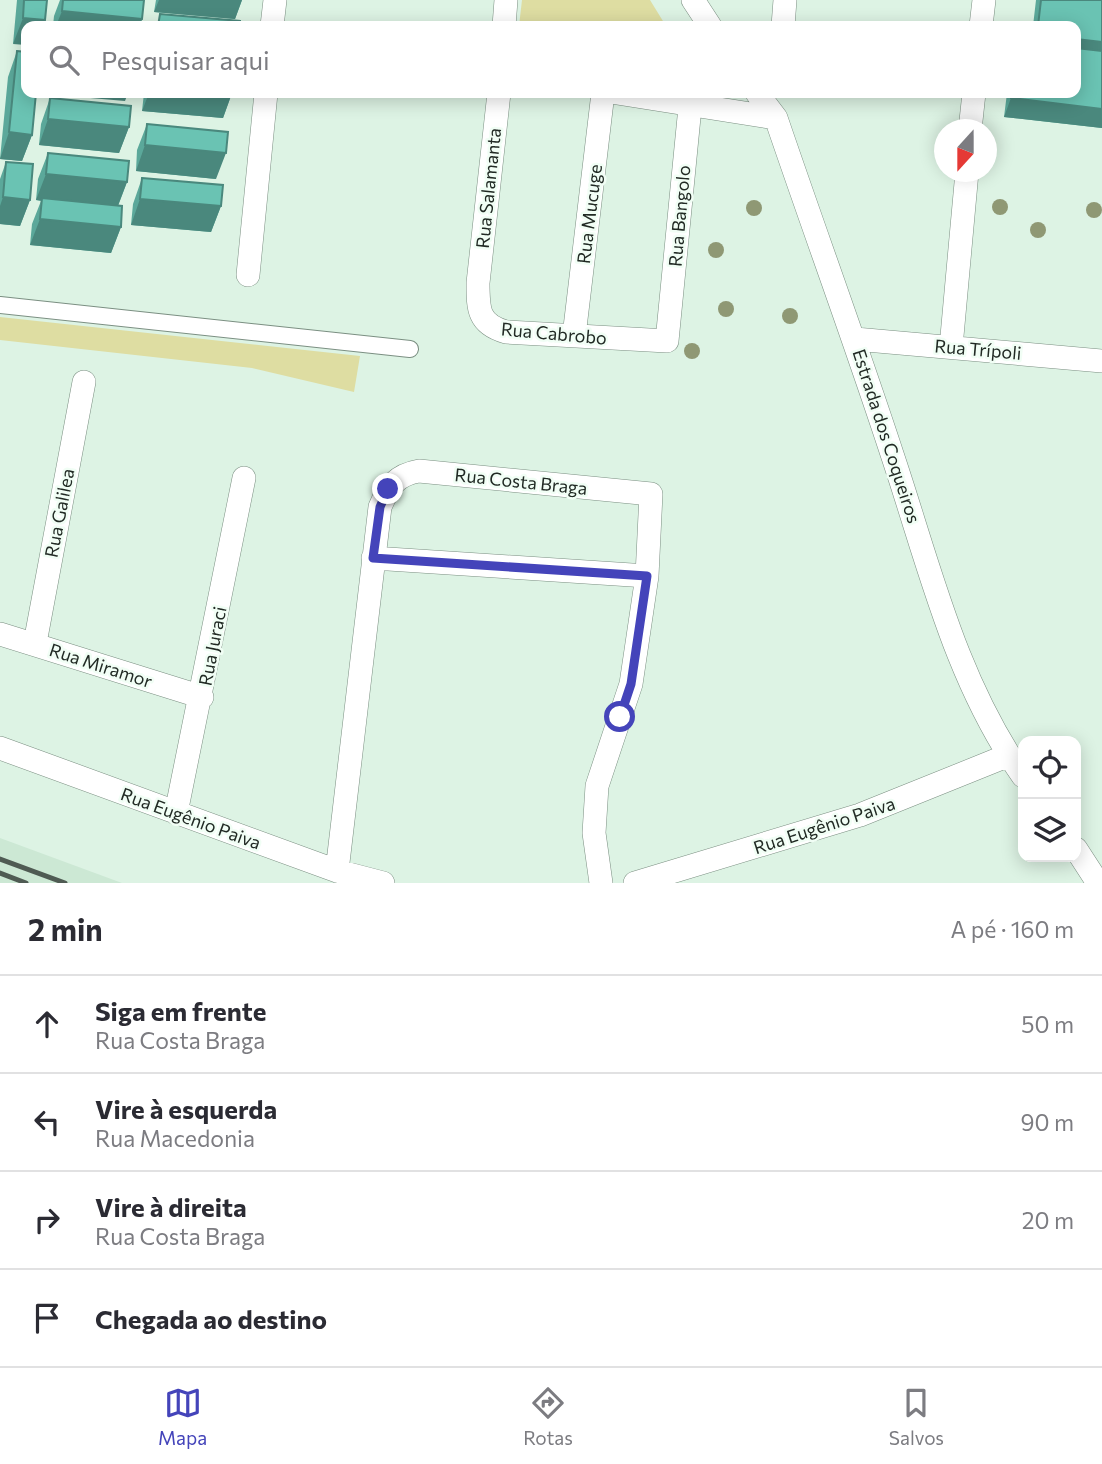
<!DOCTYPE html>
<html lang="pt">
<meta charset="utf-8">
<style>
body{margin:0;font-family:Commissioner,sans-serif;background:#f7f7f7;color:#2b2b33}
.controls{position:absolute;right:21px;bottom:21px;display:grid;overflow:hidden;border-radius:14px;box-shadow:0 4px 18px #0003}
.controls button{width:63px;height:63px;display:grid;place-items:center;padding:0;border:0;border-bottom:2px solid #e1e1e2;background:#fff;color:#2b2b33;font:35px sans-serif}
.compass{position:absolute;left:934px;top:119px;width:63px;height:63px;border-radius:50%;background:#fff;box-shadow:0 4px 18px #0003;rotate:201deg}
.stop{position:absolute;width:21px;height:21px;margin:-16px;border:5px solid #4444ba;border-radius:50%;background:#fff}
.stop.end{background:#4444ba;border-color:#fff;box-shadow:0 2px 7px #0008}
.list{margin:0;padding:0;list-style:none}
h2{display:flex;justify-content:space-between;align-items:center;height:91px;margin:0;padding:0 28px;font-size:30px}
h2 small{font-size:23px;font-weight:400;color:#7c7c81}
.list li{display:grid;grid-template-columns:46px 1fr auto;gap:21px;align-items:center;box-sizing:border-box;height:98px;padding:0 28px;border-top:2px solid #e1e1e2}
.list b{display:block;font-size:26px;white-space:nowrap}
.list p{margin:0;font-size:23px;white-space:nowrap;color:#7c7c81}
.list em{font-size:23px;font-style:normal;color:#7c7c81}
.icon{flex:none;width:38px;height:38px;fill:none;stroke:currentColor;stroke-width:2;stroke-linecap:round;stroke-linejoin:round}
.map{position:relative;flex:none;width:1102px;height:883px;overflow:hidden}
.search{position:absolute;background:#fff;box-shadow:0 4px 18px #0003;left:21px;right:21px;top:21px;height:77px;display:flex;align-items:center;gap:18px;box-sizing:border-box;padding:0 24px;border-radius:14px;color:#7c7c81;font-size:26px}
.sheet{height:483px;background:#fff}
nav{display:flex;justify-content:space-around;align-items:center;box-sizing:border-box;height:98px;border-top:2px solid #e1e1e2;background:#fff;font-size:19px;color:#7c7c81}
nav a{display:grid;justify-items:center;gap:4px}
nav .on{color:#4444ba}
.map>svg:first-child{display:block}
.built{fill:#cce8d4}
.green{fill:#dedda2}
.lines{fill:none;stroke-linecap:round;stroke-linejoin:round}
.pedestrian-casing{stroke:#7b8f82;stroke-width:18}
.minor-casing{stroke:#7b8f82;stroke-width:24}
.pedestrian{stroke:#fff;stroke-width:16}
.minor{stroke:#fff;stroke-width:23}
.rail{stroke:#4f5b53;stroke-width:5}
.tree{fill:#8f9874}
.wall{fill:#5ba89a}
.shaded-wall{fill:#4a887d}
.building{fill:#6ac3b3;stroke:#4a887d;stroke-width:2}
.route{stroke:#4444ba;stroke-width:9}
.labels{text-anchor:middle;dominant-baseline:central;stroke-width:5;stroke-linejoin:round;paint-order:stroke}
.street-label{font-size:18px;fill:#212a24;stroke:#f1fef5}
</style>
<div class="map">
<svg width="1102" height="883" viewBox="0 0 1102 883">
<rect width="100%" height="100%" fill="#ddf3e4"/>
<path class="built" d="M0,838l122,45h-122z"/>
<path class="green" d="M522,0h128l16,26h-147z
M0,317l360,39 -6,36 -102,-24 -252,-28z"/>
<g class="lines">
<defs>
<path id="pedestrian" d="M0,305l410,44"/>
<path id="minor" d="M693,0l17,26
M272,26l3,-26
M504,26l2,-26
M783,26l2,-26
M981,26l3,-26
M499,93l-21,190c0,26 0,41 28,49l161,9 23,-234 5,-14
M617,93l159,25
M757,93l19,25c38,112 79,223 116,336 37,110 63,226 131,322
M970,130l4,-37
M248,275l18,-182
M574,336l29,-243
M855,339l247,22
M951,347l16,-175
M373,558l274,18
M0,634l202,63
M35,643l49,-261
M0,748l337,123 46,12
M176,813l68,-335
M1076,849l22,34
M337,871l43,-364c9,-21 16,-32 39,-36l232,23 -4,82 -16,108 -34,102 -3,47 7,50
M635,883l225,-68 149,-60"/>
</defs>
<use href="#pedestrian" class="pedestrian-casing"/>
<use href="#minor" class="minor-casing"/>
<use href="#pedestrian" class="pedestrian"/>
<use href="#minor" class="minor"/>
<path class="rail" d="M0,859l65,24
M0,873l26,10"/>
</g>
<g class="tree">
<circle cx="1000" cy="207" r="8"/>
<circle cx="754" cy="208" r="8"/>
<circle cx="1094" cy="210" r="8"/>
<circle cx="1038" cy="230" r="8"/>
<circle cx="716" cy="250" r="8"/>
<circle cx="726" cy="309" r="8"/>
<circle cx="790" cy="316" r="8"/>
<circle cx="692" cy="351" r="8"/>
</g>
<path class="wall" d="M17,0h30l-34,44z
M60,0h84l-2,19 -2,7h-87l1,-10z
M156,0h86l-7,19 -81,-7z
M1036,0h66v128l-98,-11 3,-24h69v-67h-43z
M17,51l15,84 -10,26 -22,-2 8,-82z
M144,93h88l-9,25 -81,-7z
M50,98l79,29 -10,26 -80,-8 2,-21z
M147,124l69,55 -80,-8 1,-21z
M48,153l79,29 -9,24 3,21 -10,26 -81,-8 2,-21 9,-23 -5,-1 2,-21z
M6,162l24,38 -10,26 -20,-2v-45z
M142,178l79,28 -10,26 -80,-7 2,-21z"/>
<path class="shaded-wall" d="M159,0h83l-7,19 -81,-7z
M62,11l80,8 -2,7h-84z
M23,18l22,2 -2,6h-17v19l-13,-1z
M1076,39l26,3v19l-26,-3z
M44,93h84l-3,8 -81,-7z
M149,93h83l-9,25 -81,-7z
M1011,98l91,11v19l-98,-11z
M48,119l81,8 -10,26 -80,-8z
M9,132l23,3 -10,26 -22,-2z
M145,145l81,8 -10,26 -80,-8z
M46,174l81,8 -10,26 -81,-8z
M3,197l27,3 -10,26 -20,-2v-18z
M140,199l81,7 -10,26 -80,-7z
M40,219l81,8 -10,26 -81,-8z"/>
<path class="building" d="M24,0h23l-2,20 -22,-2z
M63,0h81l-2,19 -80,-8z
M1041,0h61v42l-26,-3v-13h-38z
M160,14l80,7v5h-82z
M1076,48l26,3v58l-91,-11v-5h65z
M17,51l9,1v41h10l-4,42 -23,-3z
M50,98l81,8 -2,21 -81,-8z
M147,124l81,8 -2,21 -81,-8z
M48,153l81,8 -2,21 -81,-8z
M6,162l27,2 -3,36 -27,-3z
M142,178l81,7 -2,21 -81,-7z
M42,198l80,8 -1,21 -81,-8z"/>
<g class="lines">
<path class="route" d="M388,489l-8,18 -7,51 274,18 -16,108 -11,33"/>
</g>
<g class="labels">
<g class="street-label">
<text transform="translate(488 188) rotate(-84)">Rua Salamanta</text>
<text transform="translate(589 214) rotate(-83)">Rua Mucuge</text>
<text transform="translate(679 216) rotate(-85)">Rua Bangolo</text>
<text transform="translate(554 333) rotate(5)">Rua Cabrobo</text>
<text transform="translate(978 349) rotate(5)">Rua Trípoli</text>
<text transform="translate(887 436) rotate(72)">Estrada dos Coqueiros</text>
<text transform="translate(521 481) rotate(6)">Rua Costa Braga</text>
<text transform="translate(59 513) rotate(-79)">Rua Galilea</text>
<text transform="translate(212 646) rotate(-79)">Rua Juraci</text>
<text transform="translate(101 665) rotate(18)">Rua Miramor</text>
<text transform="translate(191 818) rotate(20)">Rua Eugênio Paiva</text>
<text transform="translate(824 825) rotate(-18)">Rua Eugênio Paiva</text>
</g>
</g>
</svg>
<div class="controls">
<button><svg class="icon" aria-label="locate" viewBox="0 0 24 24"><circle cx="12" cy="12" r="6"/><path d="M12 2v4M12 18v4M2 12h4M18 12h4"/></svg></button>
<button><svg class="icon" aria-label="layers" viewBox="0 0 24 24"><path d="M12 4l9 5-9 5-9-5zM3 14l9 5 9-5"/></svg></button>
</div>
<svg class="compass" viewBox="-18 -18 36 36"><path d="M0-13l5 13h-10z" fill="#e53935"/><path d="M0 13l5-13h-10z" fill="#7c7c81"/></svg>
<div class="stop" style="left:620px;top:717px"></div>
<div class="stop end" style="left:388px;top:489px"></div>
<div class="search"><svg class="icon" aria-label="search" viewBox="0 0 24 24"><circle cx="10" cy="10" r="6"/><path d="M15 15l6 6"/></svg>Pesquisar aqui</div>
</div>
<section class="sheet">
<h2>2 min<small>A pé · 160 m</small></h2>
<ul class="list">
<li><svg class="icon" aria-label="ahead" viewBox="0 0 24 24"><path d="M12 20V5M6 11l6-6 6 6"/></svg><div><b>Siga em frente</b><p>Rua Costa Braga</p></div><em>50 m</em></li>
<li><svg class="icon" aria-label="left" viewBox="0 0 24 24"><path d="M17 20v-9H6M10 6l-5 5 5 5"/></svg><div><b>Vire à esquerda</b><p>Rua Macedonia</p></div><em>90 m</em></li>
<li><svg class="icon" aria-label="right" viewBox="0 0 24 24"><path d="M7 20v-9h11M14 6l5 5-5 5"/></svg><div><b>Vire à direita</b><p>Rua Costa Braga</p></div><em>20 m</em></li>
<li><svg class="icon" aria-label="arrive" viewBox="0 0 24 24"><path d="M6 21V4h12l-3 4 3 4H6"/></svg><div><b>Chegada ao destino</b></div></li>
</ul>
</section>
<nav>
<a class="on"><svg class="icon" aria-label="map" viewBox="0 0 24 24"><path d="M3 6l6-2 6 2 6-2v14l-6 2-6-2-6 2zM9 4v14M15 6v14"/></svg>Mapa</a>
<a><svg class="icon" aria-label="directions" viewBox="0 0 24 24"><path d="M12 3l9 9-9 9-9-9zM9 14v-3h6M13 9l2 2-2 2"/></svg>Rotas</a>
<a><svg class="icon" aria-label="saved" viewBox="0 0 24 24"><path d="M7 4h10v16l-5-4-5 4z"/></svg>Salvos</a>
</nav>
